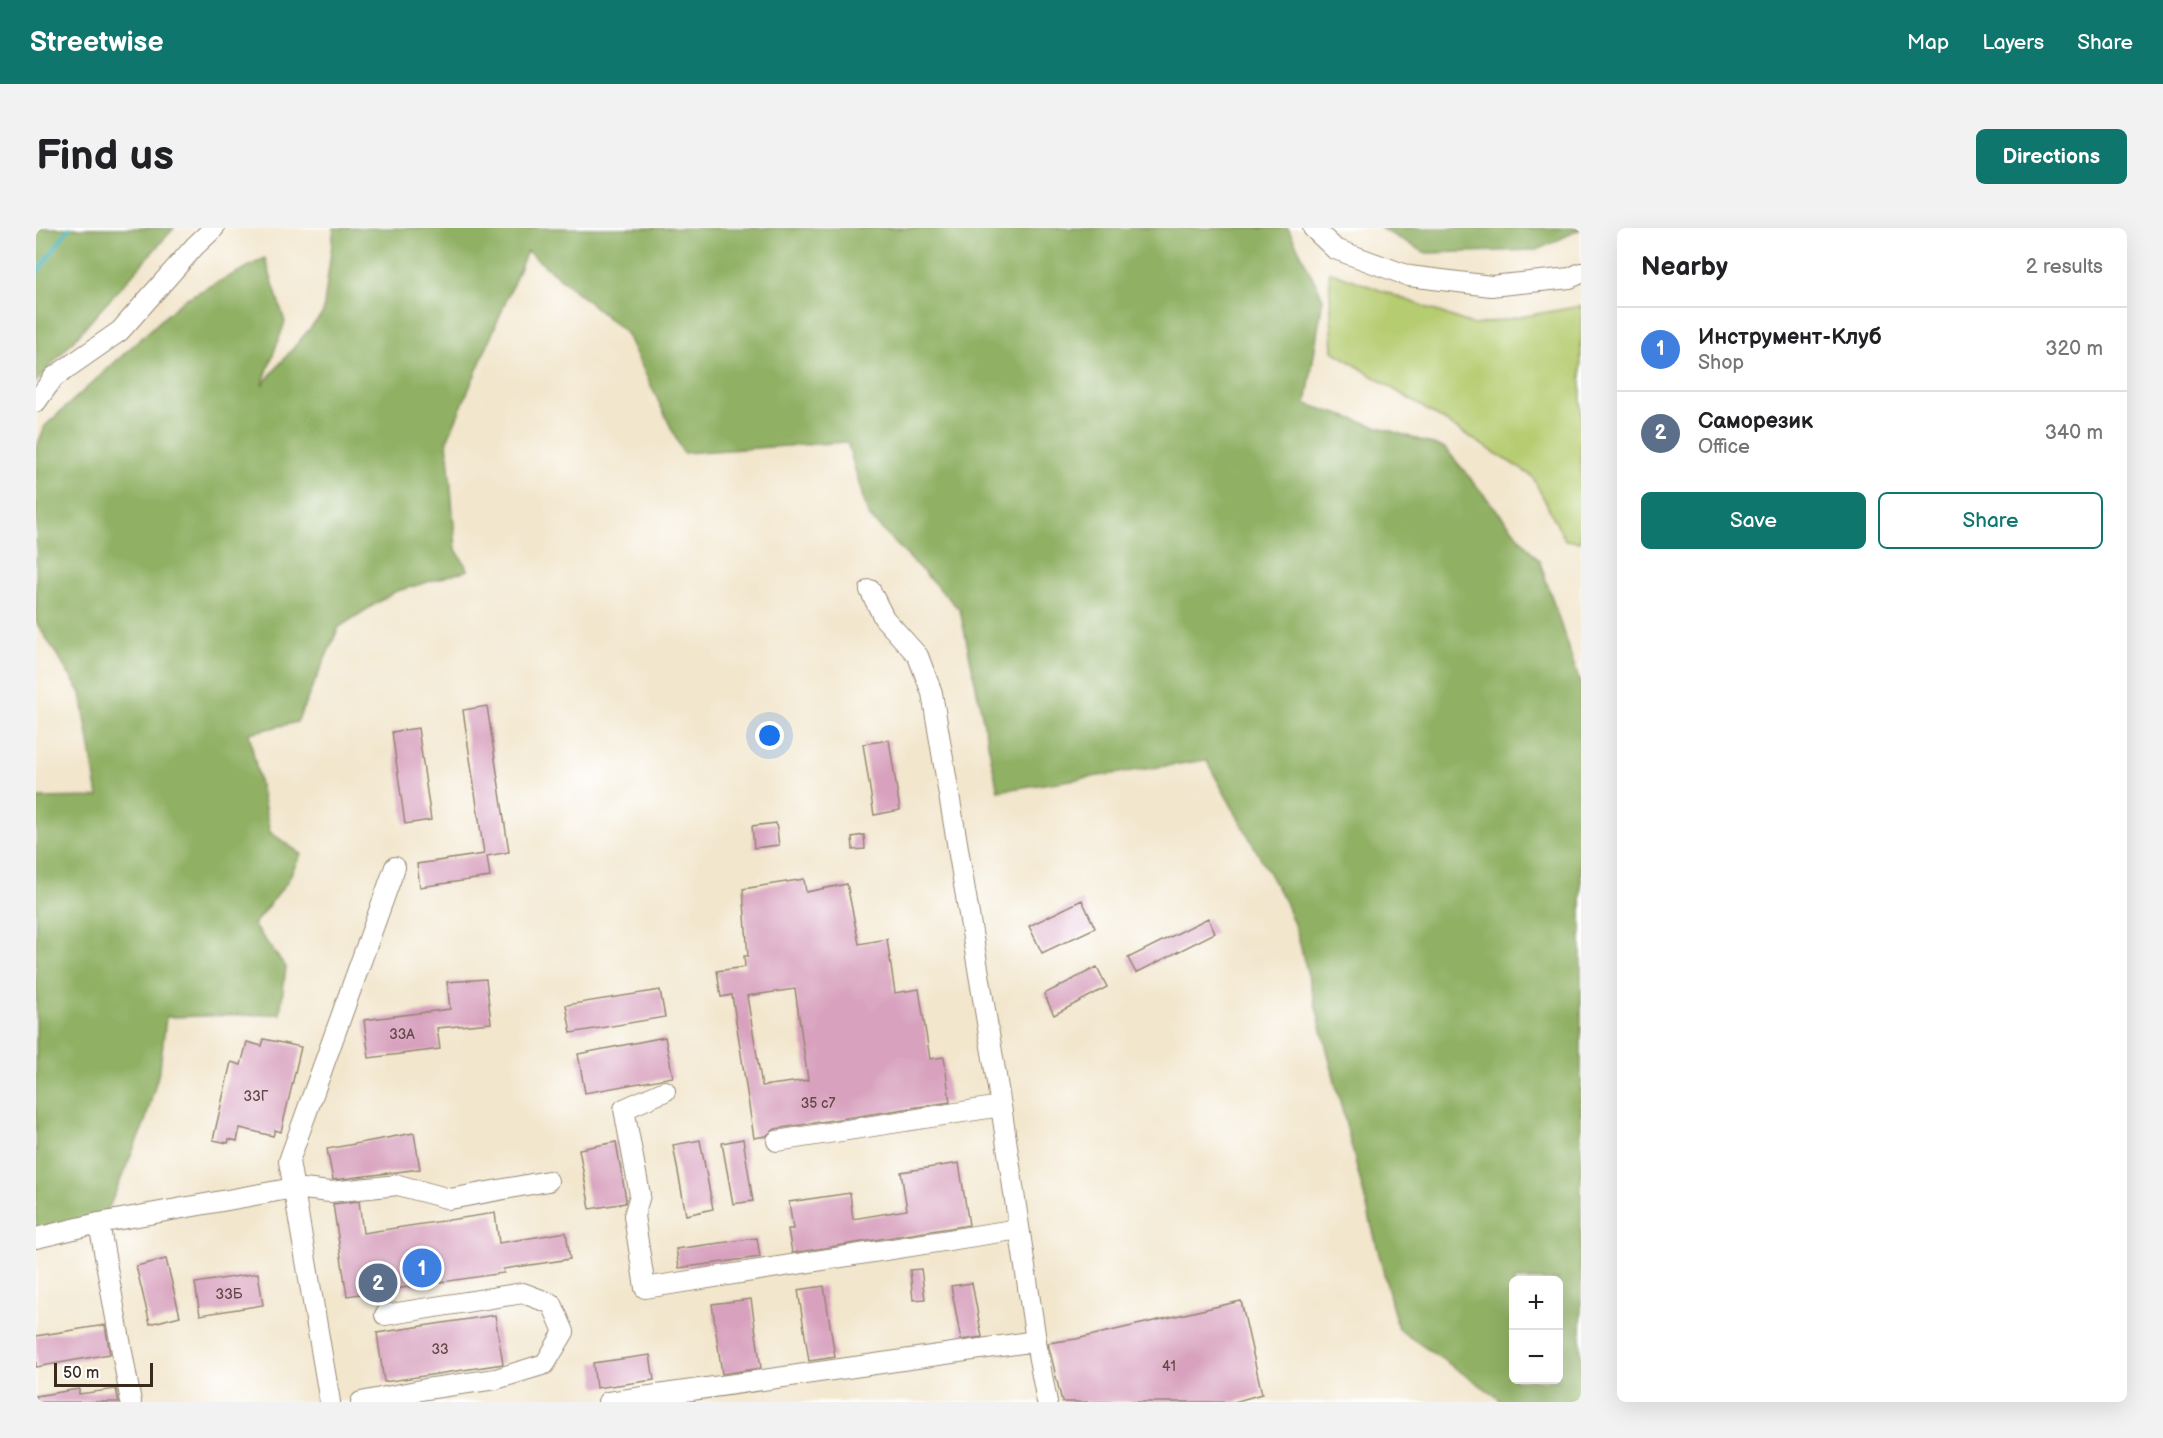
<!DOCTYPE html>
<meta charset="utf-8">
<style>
body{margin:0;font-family:"Balsamiq Sans",sans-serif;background:#f2f2f2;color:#202124}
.controls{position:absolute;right:18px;bottom:18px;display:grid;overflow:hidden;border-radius:9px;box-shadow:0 6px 24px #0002}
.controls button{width:54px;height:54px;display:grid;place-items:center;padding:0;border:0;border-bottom:2px solid #e0e0e0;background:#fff;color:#202124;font:30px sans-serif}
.scale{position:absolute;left:18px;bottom:15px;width:99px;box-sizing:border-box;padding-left:6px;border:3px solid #3b2a1e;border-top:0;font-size:16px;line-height:21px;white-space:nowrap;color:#3b2a1e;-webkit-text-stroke:4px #fff;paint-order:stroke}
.you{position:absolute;left:734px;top:508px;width:21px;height:21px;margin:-15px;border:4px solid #fff;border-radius:50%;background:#1a73e8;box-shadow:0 0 0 9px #1a73e833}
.badge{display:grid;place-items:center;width:39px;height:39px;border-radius:50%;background:#0f766e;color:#fff;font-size:20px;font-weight:700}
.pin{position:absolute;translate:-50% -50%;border:3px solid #fff;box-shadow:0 2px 6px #0006}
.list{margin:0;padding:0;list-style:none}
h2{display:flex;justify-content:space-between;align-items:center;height:78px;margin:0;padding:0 24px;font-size:26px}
h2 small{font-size:20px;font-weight:400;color:#757577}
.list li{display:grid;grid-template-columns:39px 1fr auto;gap:18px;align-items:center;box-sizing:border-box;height:84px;padding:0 24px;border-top:2px solid #e0e0e0}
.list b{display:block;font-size:22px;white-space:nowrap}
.list p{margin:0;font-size:20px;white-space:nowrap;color:#757577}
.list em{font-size:20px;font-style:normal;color:#757577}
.actions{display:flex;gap:12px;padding:18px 24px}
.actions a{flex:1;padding:14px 0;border:2px solid #0f766e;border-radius:9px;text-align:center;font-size:21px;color:#0f766e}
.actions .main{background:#0f766e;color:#fff}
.map{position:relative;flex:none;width:1545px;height:1174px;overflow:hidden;border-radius:9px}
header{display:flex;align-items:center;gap:36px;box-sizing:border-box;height:84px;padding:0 30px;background:#0f766e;color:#fff}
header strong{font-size:28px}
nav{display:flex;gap:33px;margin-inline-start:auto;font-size:21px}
.intro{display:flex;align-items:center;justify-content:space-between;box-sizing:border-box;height:144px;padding:0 36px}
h1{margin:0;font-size:42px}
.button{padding:15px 27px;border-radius:9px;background:#0f766e;color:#fff;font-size:21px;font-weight:700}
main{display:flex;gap:36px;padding:0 36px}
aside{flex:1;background:#fff;border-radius:9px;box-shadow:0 6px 24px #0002}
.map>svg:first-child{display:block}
.green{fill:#b6cc71;stroke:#787b48;stroke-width:1.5}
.forest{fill:#90b063;stroke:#666d40;stroke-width:1.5;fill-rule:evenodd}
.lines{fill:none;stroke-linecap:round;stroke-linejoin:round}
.stream{stroke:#44b5bb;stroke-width:4}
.building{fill:#d8a1be;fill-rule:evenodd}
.minor-casing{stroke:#968875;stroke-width:22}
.minor{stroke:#fff;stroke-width:20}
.labels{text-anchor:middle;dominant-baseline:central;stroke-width:4.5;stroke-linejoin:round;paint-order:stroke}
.number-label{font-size:14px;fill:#624846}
</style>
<header>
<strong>Streetwise</strong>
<nav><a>Map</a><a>Layers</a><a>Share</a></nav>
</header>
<div class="intro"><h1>Find us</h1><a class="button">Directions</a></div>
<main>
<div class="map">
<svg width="1545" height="1174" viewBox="0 0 1545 1174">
<rect width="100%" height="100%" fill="#fff"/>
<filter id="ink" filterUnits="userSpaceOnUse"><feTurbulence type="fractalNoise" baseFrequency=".0167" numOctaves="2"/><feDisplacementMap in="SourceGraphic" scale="12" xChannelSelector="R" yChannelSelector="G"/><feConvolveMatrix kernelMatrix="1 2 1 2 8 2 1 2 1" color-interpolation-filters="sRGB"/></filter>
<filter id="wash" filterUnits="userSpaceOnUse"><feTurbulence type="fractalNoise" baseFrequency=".008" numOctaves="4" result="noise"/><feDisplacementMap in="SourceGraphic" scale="24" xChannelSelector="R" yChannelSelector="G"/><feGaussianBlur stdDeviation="1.35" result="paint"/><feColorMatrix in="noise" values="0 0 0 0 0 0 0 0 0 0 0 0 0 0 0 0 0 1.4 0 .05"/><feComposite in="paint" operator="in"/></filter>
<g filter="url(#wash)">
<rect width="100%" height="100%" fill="#f2e6cc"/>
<path class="green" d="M1293,43l145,54 107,-19v236l-16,-2 -33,-64 -199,-125z"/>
<path class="forest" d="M0,0h138l-138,154z
M298,0h954l35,70 -17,106 139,44 95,114 41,124v716h-79l-9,-8 -95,-65 -101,-397 -12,-30 -79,-142 -208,31 -38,-181 -92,-95 -21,-73 -164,11 -57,-120 -99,-82 -80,190 9,108 12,21 -74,22 -55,35 -42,95 -48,11 21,99 31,22 -14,28 -34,43 33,42 -6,47 -114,3 -6,51 -15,54 -46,109 -63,13v-446l62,-1 -17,-104 -45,-71v-173l9,-23 138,-126 82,-42 20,64 -23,63 61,-72zM1478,1052h44v100h-44z
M1344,0h201v1l-44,21 -111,3z"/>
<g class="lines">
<path class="stream" d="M0,46l33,-46"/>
</g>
<g id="blocks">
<path class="building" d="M451,478l22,146 -22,4 3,21 -70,10 -3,-23 67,-10 -21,-144z
M382,500l13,92 -26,4 -13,-92z
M853,512l11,70 -26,5 -11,-71z
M740,595l3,22 -25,3 -2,-22z
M828,607l1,14 -12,1 -1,-13z
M768,651l2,13 41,-8 12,60 28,-5 8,54 24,-4 11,70 14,-2 6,45 -175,27 -9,7 -12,2 -22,-143 -11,2 -4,-26 28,-4 -1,-11h4l-5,-67zM759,761l13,91 -46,6 -15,-90z
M1046,672l13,28 -53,25 -13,-27z
M1172,690l7,15 -79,40 -8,-15z
M1061,739l10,20 -53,28 -10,-21z
M450,751l5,44 -54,5 3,21 -71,9 -5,-38 86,-11 -3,-27z
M624,762l5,27 -94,16 -5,-28z
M629,809l8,40 -88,16 -7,-39z
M228,811l37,8 -20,85 -6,-2 -2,6 -33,-8 -3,13 -8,-2 -1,4 -15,-3 18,-78 10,3 6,-23 15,4z
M378,905l6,36 -87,11 -6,-31z
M707,911l10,62 -20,3 -11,-61z
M664,912l13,69 -27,6 -13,-70z
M580,914l10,57 -1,4 -35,6 -11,-60z
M923,935l10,62 -177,28 -4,-24h5l-4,-27 61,-9 3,26 54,-9 -6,-38z
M323,973l4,32 132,-20 4,30 67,-11 4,27 -67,10 1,4 -157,23 -14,-92z
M721,1010l3,19 -81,11 -3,-19z
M130,1031l14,57 -30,8 -14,-58z
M885,1041l4,30 -12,1 -3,-30z
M222,1045l5,32 -63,10 -5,-32z
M936,1055l10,54 -21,3 -10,-54z
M788,1058l11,71 -26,4 -11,-71z
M715,1071l10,69 -39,6 -10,-70z
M1205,1073l21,93 -28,8h-172l-14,-59 28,-4z
M459,1087l8,49 -119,18 -7,-49z
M69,1097l5,29 -74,13v-31z
M614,1127l4,25 -58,8 -3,-25z
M43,1161v5l37,-5 3,13h-83v-6z"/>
</g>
</g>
<g filter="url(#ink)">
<use href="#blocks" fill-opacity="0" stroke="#968875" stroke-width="1.5"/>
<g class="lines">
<defs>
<path id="minor" d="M1277,0l22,21 74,27 82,10 79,-8 11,-5
M0,174l18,-25 66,-46 75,-85 19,-18
M834,362l14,28 34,38 14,37 69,413 37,248 9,48
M629,863l-41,18 16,86 -6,21 11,72 374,-59
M741,913l224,-35
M0,1010l63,-15
M95,1174l-32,-179 195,-35 36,4 68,-7 52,14 98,-18
M294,1174l-41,-241 106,-294
M325,1174l65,-13 70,-10 49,-15 19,-32 -12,-28 -29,-11 -138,22
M572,1174l428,-61"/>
</defs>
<use href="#minor" class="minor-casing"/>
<use href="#minor" class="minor"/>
</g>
</g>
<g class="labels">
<g class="number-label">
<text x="366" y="806">33А</text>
<text x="220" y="868">33Г</text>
<text x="782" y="875">35 c7</text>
<text x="193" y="1066">33Б</text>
<text x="404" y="1121">33</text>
<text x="1133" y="1138">41</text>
</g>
</g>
</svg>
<div class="controls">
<button>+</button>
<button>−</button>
</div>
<div class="scale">50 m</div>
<div class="you"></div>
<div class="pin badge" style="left:386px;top:1040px;background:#3f7fe0">1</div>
<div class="pin badge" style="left:342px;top:1055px;background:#5c6f8a">2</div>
</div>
<aside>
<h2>Nearby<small>2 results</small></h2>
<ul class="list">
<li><span class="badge" style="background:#3f7fe0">1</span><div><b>Инструмент-Клуб</b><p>Shop</p></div><em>320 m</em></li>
<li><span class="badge" style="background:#5c6f8a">2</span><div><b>Саморезик</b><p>Office</p></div><em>340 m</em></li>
</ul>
<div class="actions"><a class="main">Save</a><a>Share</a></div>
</aside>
</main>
